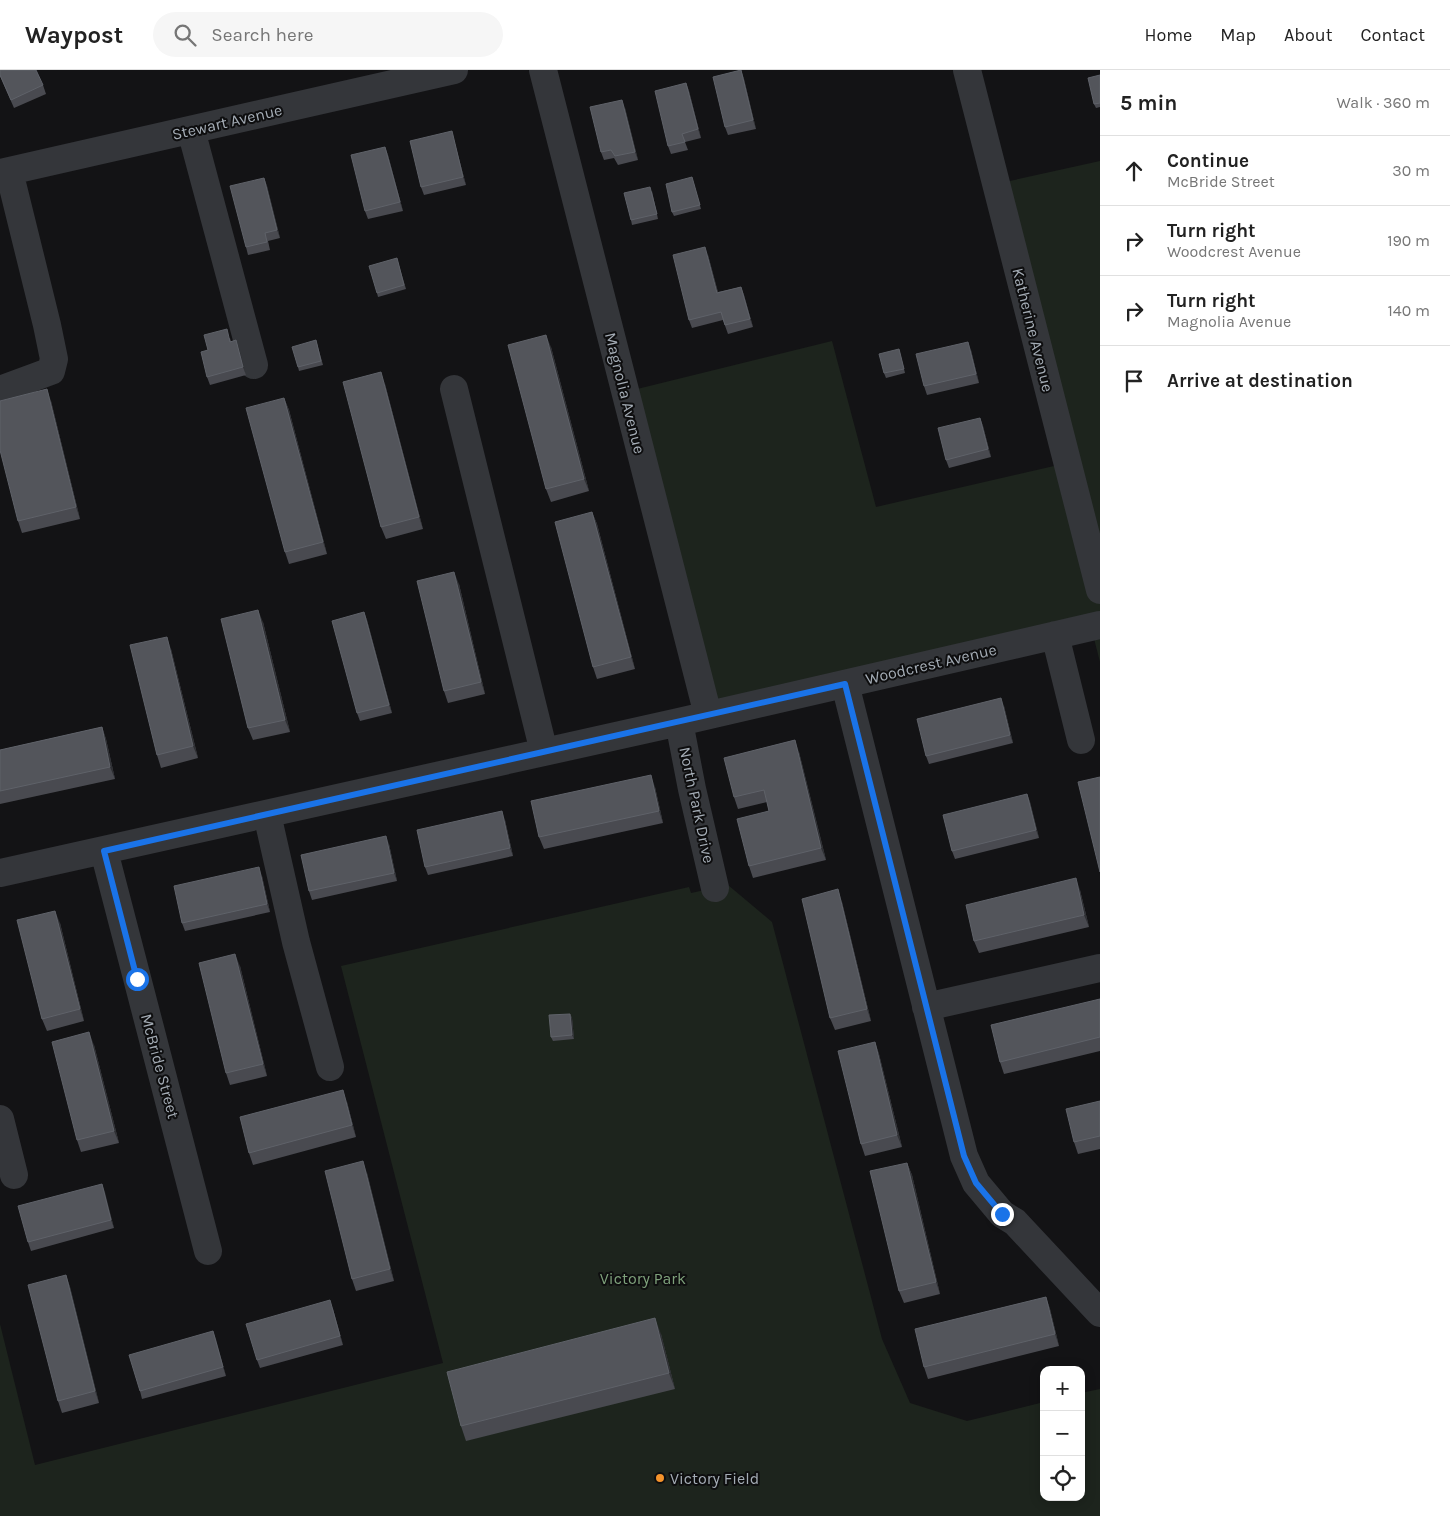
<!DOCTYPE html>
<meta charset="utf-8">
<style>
body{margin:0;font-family:Karla,sans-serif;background:#f6f6f6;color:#222}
.controls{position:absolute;right:15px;bottom:15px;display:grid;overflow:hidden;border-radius:10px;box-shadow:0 2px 12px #0003}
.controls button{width:45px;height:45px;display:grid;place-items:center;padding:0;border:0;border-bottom:1px solid #e0e0e0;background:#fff;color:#222;font:25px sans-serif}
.stop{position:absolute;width:15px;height:15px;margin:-11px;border:4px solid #1a73e8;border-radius:50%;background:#fff}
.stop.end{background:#1a73e8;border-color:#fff;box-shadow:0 1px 5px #0008}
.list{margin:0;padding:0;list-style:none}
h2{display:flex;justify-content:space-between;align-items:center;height:65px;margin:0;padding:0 20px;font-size:21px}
h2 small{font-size:16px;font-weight:400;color:#767676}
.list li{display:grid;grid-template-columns:32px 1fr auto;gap:15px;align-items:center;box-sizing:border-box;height:70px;padding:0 20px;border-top:1px solid #e0e0e0}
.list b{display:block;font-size:19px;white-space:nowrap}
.list p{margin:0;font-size:16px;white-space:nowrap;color:#767676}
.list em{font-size:16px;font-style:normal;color:#767676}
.icon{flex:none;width:28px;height:28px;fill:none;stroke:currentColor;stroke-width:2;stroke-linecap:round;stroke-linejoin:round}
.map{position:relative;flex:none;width:1100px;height:1446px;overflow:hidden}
header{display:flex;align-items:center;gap:30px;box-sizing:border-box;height:70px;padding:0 25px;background:#fff;border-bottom:1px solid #e0e0e0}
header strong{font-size:24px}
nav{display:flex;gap:28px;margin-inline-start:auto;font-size:18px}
.search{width:350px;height:45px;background:#f6f6f6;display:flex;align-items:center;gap:12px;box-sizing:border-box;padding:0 18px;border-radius:28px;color:#767676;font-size:19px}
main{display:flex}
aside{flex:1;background:#fff}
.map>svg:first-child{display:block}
.green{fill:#1d241d}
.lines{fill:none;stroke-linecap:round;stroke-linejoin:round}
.minor{stroke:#34363a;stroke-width:28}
.wall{fill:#494a50}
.shaded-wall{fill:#2f3034}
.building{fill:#53555b;stroke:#5f6269}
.route{stroke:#1a73e8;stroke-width:6}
.poi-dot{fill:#f4932b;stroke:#0e0e0f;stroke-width:2}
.labels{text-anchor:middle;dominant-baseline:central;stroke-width:4;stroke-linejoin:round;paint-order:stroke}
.street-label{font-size:16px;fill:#a4acb5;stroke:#0e0e0f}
.park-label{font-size:16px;fill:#7ea17b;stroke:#0e0e0f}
.poi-label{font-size:16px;fill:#a4acb5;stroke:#0e0e0f;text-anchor:start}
</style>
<header>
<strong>Waypost</strong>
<div class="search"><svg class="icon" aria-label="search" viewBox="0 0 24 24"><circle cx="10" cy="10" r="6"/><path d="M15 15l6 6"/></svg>Search here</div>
<nav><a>Home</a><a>Map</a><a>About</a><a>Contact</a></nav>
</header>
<main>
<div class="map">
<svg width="1100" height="1446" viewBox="0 0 1100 1446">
<rect width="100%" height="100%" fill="#131315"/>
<path class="green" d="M1100,91v501l-9,-35 -383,88 -83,-323 207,-51 44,166 191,-44 -71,-279z
M728,815l44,37 110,417 28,64 57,18 77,-19v95h37v-104l19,-4v127h-1100v-192l35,141 408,-102 -102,-397 348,-79 2,6z"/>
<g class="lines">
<path class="minor" d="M543,0l165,645
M967,0l133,520
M191,60l63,235
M0,103l454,-103
M454,319l90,363
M0,320l51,-19 3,-12 -7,-34 -38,-154
M1055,565l26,105
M845,614l119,472 12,27 26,31 13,8 85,91
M679,652l13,67 23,99
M267,744l29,128 34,125
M104,781l104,400
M0,803l679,-151 421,-97
M926,937l174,-39
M0,1049l14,56"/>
</g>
<path class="wall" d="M0,0l43,15 3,9 -32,14 -14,-32z
M741,0l3,9 12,50 -28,6 -3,-8z
M1100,5v32l-4,1 -2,-4z
M686,13l3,8 12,47 -16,4 3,8 -17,4 -3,-8z
M625,38l13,52 -20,5 -4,-7 -10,2 -3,-8z
M454,70l12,45 -42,10 -3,-8z
M385,77l3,8 15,56 -35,8 -3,-8z
M692,107l9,32 -27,7 -2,-4z
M264,108l3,8 13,52 -12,3 2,9 -22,5 -2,-8z
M652,121l6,28 -26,6 -1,-5z
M708,185l10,37 23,-5 3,8 9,32 -25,7 -5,-14 -31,8 -3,-8z
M398,192l8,27 -28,8 -1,-4z
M230,268l1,4 5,-2 10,35 -36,10 -3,-8 1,-27z
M316,270l7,25 -24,6 -1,-4z
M551,277l38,144 -38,11 -5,-13z
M899,279l6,24 -19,5 -2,-5z
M971,280l8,33 -52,12 -3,-9z
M385,314l38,145 -37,10 -5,-12z
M284,328l5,12 38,144 -38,10 -4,-12z
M51,331l29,118 -58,14 -4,-12z
M980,348l3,8 8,31 -42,11 -3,-8z
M592,442l5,12 38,145 -38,10 -4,-12z
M459,514l26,110 -37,9 -4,-12z
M364,542l3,8 25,93 -32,8 -3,-8z
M263,552l27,110 -37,8 -5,-12z
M171,579l27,109 -37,10 -4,-13z
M1004,636l9,37 -84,21 -3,-8z
M102,657l4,12 9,40 -115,25v-54z
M799,682l27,108 -73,18 -4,-12 20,-55 -2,-9 -29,7 -4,-12z
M655,717l8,36 -119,26 -5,-12z
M1027,724l3,8 9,36 -84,21 -3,-8z
M505,750l8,36 -85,19 -3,-8z
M389,774l8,37 -85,19 -3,-9z
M262,806l8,36 -85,19 -3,-8z
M1080,820l9,37 -110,26 -5,-12z
M842,832l29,119 -36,9 -5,-12z
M60,853l24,98 -37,10 -5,-12z
M240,896l27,110 -37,9 -4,-12z
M1100,929v52l-96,23 -4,-12z
M570,944l2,4 2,21 -21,2 -2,-4z
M875,972l4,12 23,93 -37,9 -4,-12z
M94,975l25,98 -38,9 -4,-12z
M1100,1031v48l-22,5 -4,-12z
M347,1032l9,35 -103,28 -4,-12z
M907,1093l5,12 28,119 -36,9 -5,-12z
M367,1103l27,108 -38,10 -4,-12z
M102,1114l12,44 -83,23 -3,-9z
M66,1205l4,12 29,116 -37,10 -4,-12z
M1046,1227l4,12 9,37 -131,33 -4,-12z
M333,1239l10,36 -83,23 -3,-8z
M213,1261l13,45 -84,23 -2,-8z
M661,1264l14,55 -209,52 -5,-15z"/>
<path class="shaded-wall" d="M741,0l3,9 12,50 -3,-9z
M686,13l3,8 12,47 -3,-9z
M622,30l3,8 13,52 -3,-8z
M452,61l2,9 12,45 -3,-8z
M385,77l3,8 15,56 -3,-9z
M264,108l3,8 13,52 -3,-8z
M705,177l3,8 12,46 -3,-8z
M741,217l3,8 9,32 -3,-8z
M546,265l5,12 38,144 -5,-12z
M236,270l3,8 7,27 -3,-8z
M968,272l3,8 8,33 -3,-9z
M381,302l4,12 38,145 -4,-12z
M47,319l4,12 29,118 -4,-12z
M284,328l5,12 38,144 -4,-12z
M980,348l3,8 8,31 -3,-8z
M592,442l5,12 38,145 -4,-12z
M454,502l5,12 26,110 -4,-12z
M258,540l5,12 27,110 -5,-12z
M364,542l3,8 25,93 -3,-8z
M167,567l4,12 27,109 -5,-12z
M1001,628l3,8 9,37 -3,-8z
M102,657l4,12 9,40 -5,-12z
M795,670l4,12 27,108 -5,-12z
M651,705l4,12 8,36 -4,-12z
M1027,724l3,8 9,36 -3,-8z
M502,741l3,9 8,36 -3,-8z
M386,766l3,8 8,37 -3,-8z
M259,797l3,9 8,36 -3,-8z
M1076,808l4,12 9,37 -5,-12z
M838,819l4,13 29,119 -4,-12z
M55,841l5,12 24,98 -4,-12z
M235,884l5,12 27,110 -4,-12z
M570,944l2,4 2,21 -2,-4z
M89,962l5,13 25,98 -5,-12z
M875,972l4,12 23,93 -5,-12z
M343,1020l4,12 9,35 -4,-12z
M363,1091l4,12 27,108 -4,-12z
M907,1093l5,12 28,119 -4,-12z
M102,1114l3,8 9,36 -3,-8z
M66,1205l4,12 29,116 -4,-12z
M1046,1227l4,12 9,37 -4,-12z
M330,1230l3,9 10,36 -3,-9z
M655,1248l6,16 14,55 -6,-16z
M213,1261l3,8 10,37 -3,-9z"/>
<path class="building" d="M0,0h36l7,15 -32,15 -11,-25z
M741,0l12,50 -28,7 -12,-50z
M1100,5v28l-6,1 -6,-26z
M686,13l12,46 -16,5 3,8 -17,4 -13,-55z
M622,30l13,52 -20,4 -4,-6 -10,2 -11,-45z
M452,61l11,46 -42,10 -11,-46z
M385,77l15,55 -35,9 -14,-56z
M692,107l8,28 -28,7 -6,-28z
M264,108l13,52 -12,3 2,9 -21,5 -16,-61z
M650,117l7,27 -26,6 -7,-27z
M705,177l12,46 24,-6 9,32 -25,6 -4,-13 -32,8 -16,-65z
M397,188l7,27 -27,8 -8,-27z
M227,259l3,13 6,-2 7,27 -36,10 -6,-25 7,-2 -4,-15z
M546,265l38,144 -38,10 -38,-144z
M316,270l5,21 -23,6 -6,-20z
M968,272l8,32 -52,12 -8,-32z
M899,279l5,20 -20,4 -5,-19z
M381,302l38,145 -38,10 -38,-145z
M47,319l29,118 -58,14 -18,-71v-49z
M284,328l39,144 -38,10 -39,-144z
M980,348l8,31 -42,11 -8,-32z
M592,442l39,145 -38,10 -38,-145z
M454,502l27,110 -37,9 -27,-110z
M258,540l27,110 -37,8 -27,-109z
M364,542l25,93 -32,8 -25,-92z
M167,567l26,109 -36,9 -27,-110z
M1001,628l9,37 -84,21 -9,-37z
M102,657l8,40 -110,24v-41z
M795,670l26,108 -72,18 -12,-47 32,-8 -5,-21 -30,7 -10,-39z
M651,705l8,36 -120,26 -8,-36z
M1100,707v95l-22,-90z
M1027,724l9,36 -84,21 -9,-36z
M502,741l8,37 -85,19 -8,-37z
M386,766l8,37 -85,18 -8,-36z
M259,797l8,37 -85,19 -8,-37z
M1076,808l8,37 -110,26 -8,-36z
M838,819l29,120 -37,9 -28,-119z
M55,841l25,98 -38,10 -25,-99z
M235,884l28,110 -37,9 -27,-110z
M1100,929v38l-100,25 -9,-37z
M570,944l2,21 -21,2 -2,-22z
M89,962l25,99 -37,9 -25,-98z
M875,972l22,93 -36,9 -23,-93z
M343,1020l9,35 -103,28 -9,-36z
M1100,1031v35l-26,6 -8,-33z
M363,1091l27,108 -38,10 -27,-108z
M907,1093l29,119 -37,9 -29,-120z
M102,1114l9,36 -83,22 -10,-36z
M66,1205l29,116 -37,10 -30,-116z
M1046,1227l9,37 -131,33 -9,-38z
M330,1230l10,36 -83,24 -11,-36z
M655,1248l14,55 -208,53 -14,-54z
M213,1261l10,36 -83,24 -11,-36z"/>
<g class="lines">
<path class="route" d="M137,909l-33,-128 741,-167 119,472 12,27 26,31"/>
</g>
<circle class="poi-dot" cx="660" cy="1408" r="5"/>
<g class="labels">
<g class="street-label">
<text transform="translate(227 52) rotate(-13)">Stewart Avenue</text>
<text transform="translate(1033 260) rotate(76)">Katherine Avenue</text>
<text transform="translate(625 323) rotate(76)">Magnolia Avenue</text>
<text transform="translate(931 594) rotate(-13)">Woodcrest Avenue</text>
<text transform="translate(697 735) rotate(78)">North Park Drive</text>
<text transform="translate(160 996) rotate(75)">McBride Street</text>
</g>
<g class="park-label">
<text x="643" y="1208">Victory Park</text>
</g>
<g class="poi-label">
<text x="670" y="1408">Victory Field</text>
</g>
</g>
</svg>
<div class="controls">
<button>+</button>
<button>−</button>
<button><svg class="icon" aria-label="locate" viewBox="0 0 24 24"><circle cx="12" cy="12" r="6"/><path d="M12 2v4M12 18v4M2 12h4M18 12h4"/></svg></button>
</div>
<div class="stop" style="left:137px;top:909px"></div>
<div class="stop end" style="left:1002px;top:1144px"></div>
</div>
<aside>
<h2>5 min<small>Walk · 360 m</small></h2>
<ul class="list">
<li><svg class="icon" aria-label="ahead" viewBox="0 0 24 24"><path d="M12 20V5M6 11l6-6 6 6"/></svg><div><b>Continue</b><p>McBride Street</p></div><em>30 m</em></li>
<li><svg class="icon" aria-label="right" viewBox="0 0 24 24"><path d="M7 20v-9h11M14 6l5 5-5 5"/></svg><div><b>Turn right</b><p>Woodcrest Avenue</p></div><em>190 m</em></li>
<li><svg class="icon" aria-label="right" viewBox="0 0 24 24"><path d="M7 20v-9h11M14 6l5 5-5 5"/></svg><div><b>Turn right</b><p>Magnolia Avenue</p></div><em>140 m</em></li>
<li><svg class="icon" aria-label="arrive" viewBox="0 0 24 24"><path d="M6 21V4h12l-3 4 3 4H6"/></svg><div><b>Arrive at destination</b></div></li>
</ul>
</aside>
</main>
